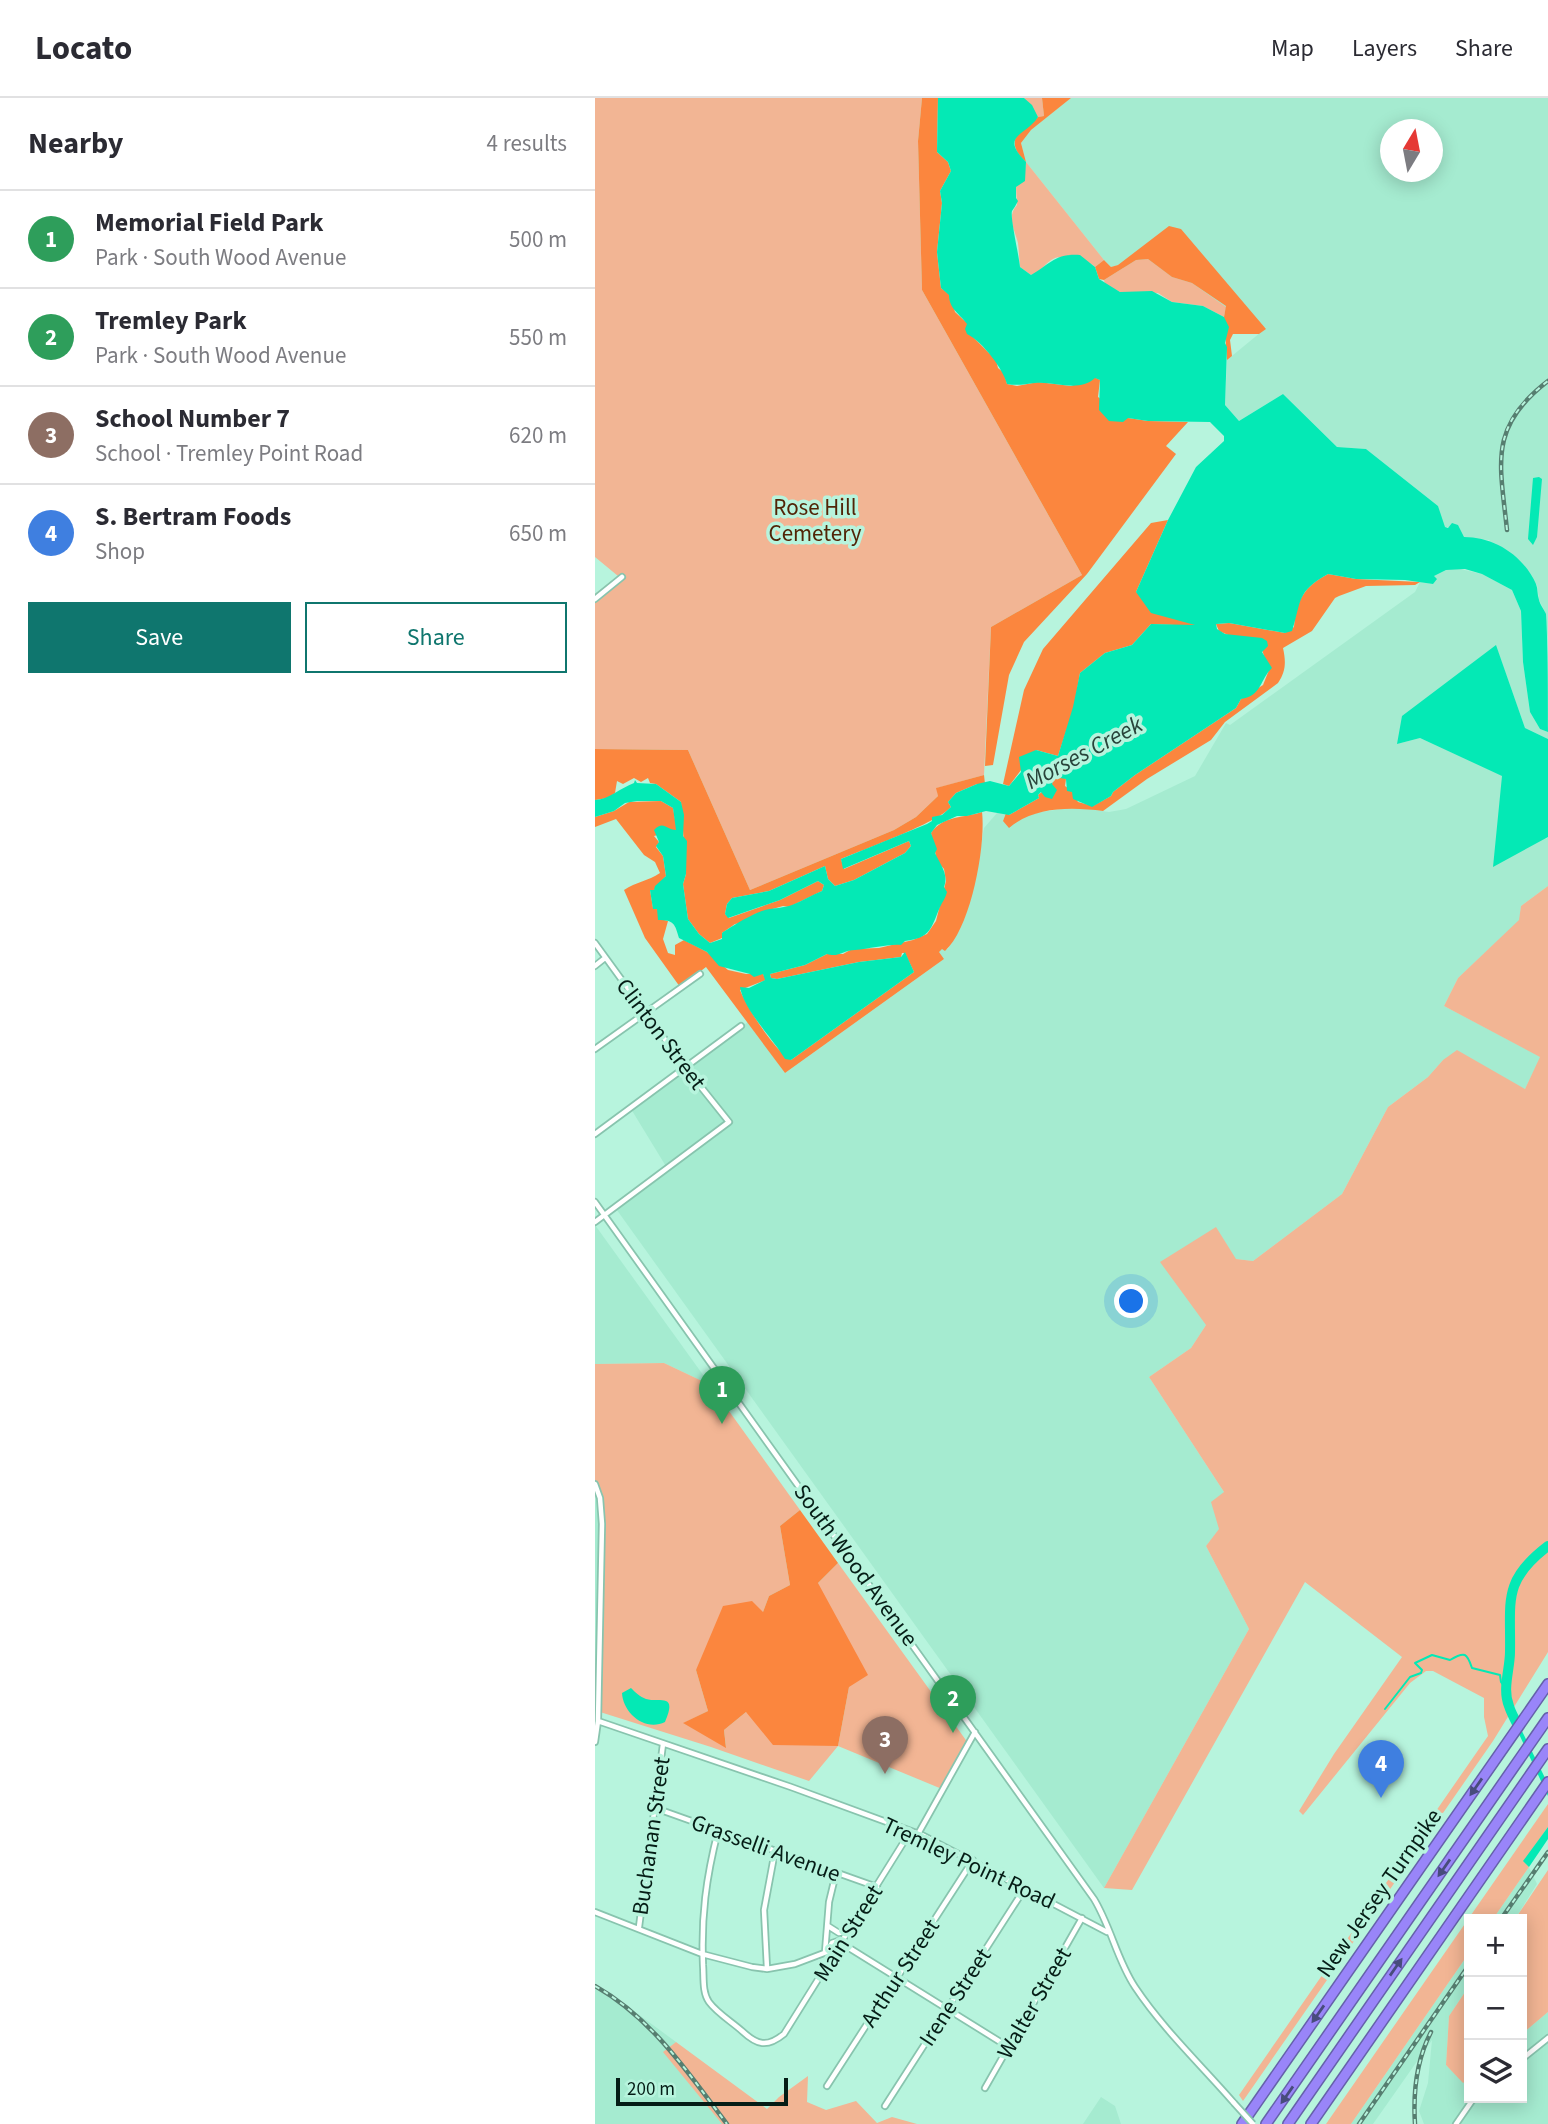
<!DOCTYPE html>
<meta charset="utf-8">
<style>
body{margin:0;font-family:"Source Sans 3",sans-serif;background:#f2f2f3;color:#2b2b33}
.controls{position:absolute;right:21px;bottom:21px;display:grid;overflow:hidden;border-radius:0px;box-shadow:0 4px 18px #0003}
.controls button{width:63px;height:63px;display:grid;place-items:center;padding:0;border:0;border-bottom:2px solid #e1e1e2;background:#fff;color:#2b2b33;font:35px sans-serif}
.compass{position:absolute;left:785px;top:21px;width:63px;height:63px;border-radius:50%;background:#fff;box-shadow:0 4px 18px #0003;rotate:10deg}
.scale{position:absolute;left:21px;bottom:18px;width:172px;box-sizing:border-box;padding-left:7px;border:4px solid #051d16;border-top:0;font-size:19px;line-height:24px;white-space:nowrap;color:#051d16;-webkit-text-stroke:5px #b7f4dd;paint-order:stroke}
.you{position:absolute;left:537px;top:1204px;width:24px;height:24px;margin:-18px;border:5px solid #fff;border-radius:50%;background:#1a73e8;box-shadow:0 0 0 10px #1a73e833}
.badge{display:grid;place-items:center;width:46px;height:46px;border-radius:50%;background:#0f766e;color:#fff;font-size:23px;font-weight:700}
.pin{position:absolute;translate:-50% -58px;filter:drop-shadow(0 2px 4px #0008)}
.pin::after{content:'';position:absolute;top:37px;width:24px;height:21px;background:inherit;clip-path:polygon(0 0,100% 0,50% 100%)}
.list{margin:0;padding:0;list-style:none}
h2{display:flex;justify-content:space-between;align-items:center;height:91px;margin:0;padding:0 28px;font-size:30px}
h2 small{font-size:23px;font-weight:400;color:#7c7c81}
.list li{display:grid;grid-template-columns:46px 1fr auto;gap:21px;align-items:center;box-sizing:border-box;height:98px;padding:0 28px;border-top:2px solid #e1e1e2}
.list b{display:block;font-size:26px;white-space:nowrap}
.list p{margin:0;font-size:23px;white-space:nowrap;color:#7c7c81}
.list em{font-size:23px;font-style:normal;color:#7c7c81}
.actions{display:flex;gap:14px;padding:21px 28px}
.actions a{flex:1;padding:16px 0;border:2px solid #0f766e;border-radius:0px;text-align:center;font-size:24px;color:#0f766e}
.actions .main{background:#0f766e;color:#fff}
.icon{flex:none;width:38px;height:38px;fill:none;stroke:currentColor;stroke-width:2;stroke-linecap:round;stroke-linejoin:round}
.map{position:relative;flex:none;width:953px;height:2026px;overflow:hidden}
header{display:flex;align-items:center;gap:42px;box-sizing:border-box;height:98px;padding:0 35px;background:#fff;border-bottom:2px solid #e1e1e2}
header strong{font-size:33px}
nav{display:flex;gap:38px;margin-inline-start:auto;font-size:24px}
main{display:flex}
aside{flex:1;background:#fff}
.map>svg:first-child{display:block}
.built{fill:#a5ebd0;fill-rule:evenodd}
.green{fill:#f2b594}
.forest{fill:#fb863e}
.water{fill:#04e9b5}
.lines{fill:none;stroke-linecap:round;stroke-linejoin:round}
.stream{stroke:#04e9b5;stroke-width:2}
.river{stroke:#04e9b5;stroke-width:10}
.street-casing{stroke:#88c4ae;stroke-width:8}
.highway-casing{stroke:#6561aa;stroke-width:12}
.street{stroke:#fff;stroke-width:4.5}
.highway{stroke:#9985f9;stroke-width:9}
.rail-casing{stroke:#567e70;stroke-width:4.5}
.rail{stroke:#b7f4dd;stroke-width:2;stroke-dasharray:5;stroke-linecap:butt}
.street-bridge-casing{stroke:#88c4ae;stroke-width:8;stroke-linecap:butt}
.street-bridge{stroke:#fff;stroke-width:4.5}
.oneway{fill:#484c7c}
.labels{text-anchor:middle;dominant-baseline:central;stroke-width:7;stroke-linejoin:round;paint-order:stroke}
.park-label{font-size:23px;fill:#512407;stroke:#b7f4dd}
.street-label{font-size:23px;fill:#051d16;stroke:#b7f4dd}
.water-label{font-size:24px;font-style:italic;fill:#28443a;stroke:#b7f4dd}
</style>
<header>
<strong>Locato</strong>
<nav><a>Map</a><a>Layers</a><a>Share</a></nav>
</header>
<main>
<aside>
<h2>Nearby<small>4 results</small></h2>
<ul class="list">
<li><span class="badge" style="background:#2e9e5b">1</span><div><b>Memorial Field Park</b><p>Park · South Wood Avenue</p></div><em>500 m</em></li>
<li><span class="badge" style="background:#2e9e5b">2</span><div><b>Tremley Park</b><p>Park · South Wood Avenue</p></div><em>550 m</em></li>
<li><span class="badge" style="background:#8d6e63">3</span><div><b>School Number 7</b><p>School · Tremley Point Road</p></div><em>620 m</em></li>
<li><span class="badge" style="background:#3f7fe0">4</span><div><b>S. Bertram Foods</b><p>Shop</p></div><em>650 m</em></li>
</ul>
<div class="actions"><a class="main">Save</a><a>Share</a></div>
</aside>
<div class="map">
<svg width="953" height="2026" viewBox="0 0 953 2026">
<rect width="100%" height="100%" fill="#b7f4dd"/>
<path class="built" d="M476,0h477v546l-3,-32 -6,-12 -2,-15 -6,-8 -42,-37 -26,-2 -4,-11h-15l-6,-21 -72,-57 -29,-2 -54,-53 -44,27 -14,-16 2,-45 39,-32 -148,-63 -7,2 -7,-7 -78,-98 -5,-19 10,-13zM796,32h42v42h-42z
M861,470l26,6 30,16 9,21 2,51 7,50 10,17 8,3v7l-23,-11 -29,-82 -99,98 23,-6 83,38 43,63 2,-2v49l-27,20 -1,14 -62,58 -14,28 97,51 -16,32 -82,-29 -15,17 -40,30 -46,87 -89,67 -17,-2 -30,66 -15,23 -42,29 75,115 -5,38 -13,16 43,83 -145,259 -490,-682 53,-38 -36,-59 117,-87 37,51 159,-114 -6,-6 4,-5 6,1 16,-29 10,-34 10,-58 13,-15h9l-3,8 38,-9 34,-5 34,5 17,-3 69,-33 31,-53 4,2 185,-133 5,-10 13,2 1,-8 12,-6z
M0,1127l111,154 -4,2 -38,-18 -69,1z
M0,1394l7,11 -4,209 -3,1z
M934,1769l8,17 -22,35h-22z
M874,1855v33l-20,30 -3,49 17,17 6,-4v20h53v-64l26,-22v112h-124l-5,-13 9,-28 4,-43 -59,84h-22z
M0,1890l24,12 57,42 -12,10 58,72h-127z
M506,1999l14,9 6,18h-38z"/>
<path class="green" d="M0,0h327l-4,43 4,149 160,285 -91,52 -7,148 -47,13 1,8 -22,21 -22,13 -144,60 -62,-140 -93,-1v-155l23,-18 -23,-19z
M429,0h18l2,18 -6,1z
M431,64l78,98 -9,7c-7,-7 -30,-12 -40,-9 -10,4 -13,14 -24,17l-11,-8c-1,-8 -1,-16 -2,-24 -3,-13 -12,-26 -1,-38l-1,-18 8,-9z
M553,161l24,18 20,6 34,24 -2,10 -21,-11 -31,-4 -14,-9 -38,-1 -15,-8 -1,-4 32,-20z
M953,788v766l-55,89 -250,360 -4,-6 249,-359 -4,-19v-19l-51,-27h-7l-16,12 -107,132 -4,-4 35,-57 68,-97 -97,-75 -173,308 -28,-2 145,-259 -43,-83 13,-17 -8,-27 13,-10 -75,-115 42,-29 15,-23 -46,-63 56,-35 20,32 17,2 89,-67 46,-87 40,-30 15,-17 14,-10 68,39 15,-32 -96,-51 14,-28 61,-58 2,-14z
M69,1265l38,18 4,-2 94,131 -20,16 10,59 -21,11 -6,16 -67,58 12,41 -24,12 42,24 -2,-17 22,-18 92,34 11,-59 -31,-104 20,-20 130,180 -26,46 -104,-43 -29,35 -98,-34 -111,-35 2,-209 -7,-11v-128z
M953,1706v23l-24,34 5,6 -36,52h-24v34l-118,171h-25z
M953,1772v142l-26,22v-115h-7z
M874,1888v92l-6,5 -17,-18 3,-49z
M81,1944l91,67 12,-12 29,-21 -1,26 19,8 30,-9 21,22 15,-6 25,7h-195l-59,-72z"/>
<path class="forest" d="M327,0h16l-1,54 11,10 3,9 -11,20 2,12 -5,49 4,36 9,7 5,17 13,12 4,12 24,24 2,8 6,5 3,11 10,2 21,-4 33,4 23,-9 6,3 -2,17 30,21 20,3 40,1 -22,24 10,8 -89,120 -63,68 -15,33 -16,90 -8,1 6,-139 91,-52 -160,-285 -4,-149z
M447,0h29l-40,32 -10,13 5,19c-8,-8 -14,-14 -10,-26l22,-19 6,-1z
M574,128l12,3 85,100 -7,5h-26l-3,6 2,16 -5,4 -3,-43 2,-11 -34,-23 -20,-6 -24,-18 -12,1 -32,20 -5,-1 -4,-12 9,-7 7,7 7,-2z
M573,422l-32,72 63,34 -48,-2 -19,21 -27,8 -25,20 -6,34 -16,49 -22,-6 -27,36 -6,-2 21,-94 19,-41 108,-126z
M733,476l28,5 64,3 -5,3 -49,1 -27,10 -4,2 -23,33 -29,17c3,14 3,23 -5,35l-53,39 -14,18 -64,39 -44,32c-31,-4 -68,-5 -94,17l-6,-7 3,-8 3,2 30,-17 -1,-3 14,-11 2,-7 7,-1 5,3 -1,7 7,5 6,11 15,4 18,-10 2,-4 22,-17 101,-67 5,-9 22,-14 6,-15 -7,-20 -43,-19 -3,-7 13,-1 56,10 9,-6c3,-28 10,-40 34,-53z
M0,651l93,1 62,140 144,-60 22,-13 22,-21 -2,-8 48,-13 1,9h-8l-21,9 -8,9 3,5c-14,16 -86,42 -110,52l3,10 65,-28 2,5 -6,7 -51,27 -19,6 -7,-7 -3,-13 -56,25 -37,7 -5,6 -2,10 4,4 51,-18 38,-19 6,4 -2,6 -33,16 -6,-1 -28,8 -14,9 -6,1 -13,9v5l-12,5 -11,-9 -11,-15 -5,-35 3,-10 -5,-72 -25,-18 -6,-1 -2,-5 -7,4 -7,-4 -11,6 -6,-3 -2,12 -7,5 -13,2z
M66,703l12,7 4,22 -23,6 5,6 -3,5 7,9 3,20 -12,14h-4l3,18 4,1 7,11 4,1 -5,18 5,14 7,2v-10l9,-5 23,12 21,18 18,4h17l3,6 -26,10c7,18 35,61 51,70l123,-88 -9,-19h-3l-1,4 -42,5 -82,17 -6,-1 -1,-4 35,-9 22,-11h16l9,-5 27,-1 34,-8 14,-6 9,-13 10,-40 -2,-12 -7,-8 -6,-28c12,-18 34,-15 51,-21 4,33 -11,116 -37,139l-3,-2 -3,3 5,7 -159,114 -79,-106 -26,20 -35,-49 -21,-48c12,-8 24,-9 36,-17l-5,-11 -11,-7 -28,-36 -21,8v-10l19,-6 15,-9z
M205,1412l38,53 -20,20 50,92 -19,12 -11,59 -65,-1 -27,-33 -22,18 2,18 -43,-25 25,-12 -12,-41 27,-64 29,-5 11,11 6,-16 21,-11 -10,-59z"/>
<path class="water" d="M343,0h86l8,7 6,12c-12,19 -39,18 -12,45l-1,19 -9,6v11l2,3c-2,4 -4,7 -6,10 -2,6 7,45 8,56l11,8c18,-10 24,-22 49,-20l15,12 4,12 21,13 32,-1 20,11 31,4 21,11 5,10 -4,16 2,4 -2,58 14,16 44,-27 54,53 29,2 72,57 7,21 3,1 4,-5 6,2 6,12c30,0 59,18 72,47 2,5 1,10 3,16 1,5 5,9 7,14 2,30 2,85 2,118l-8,-3 -10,-17 -7,-50 -2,-51 -9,-21 -30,-16 -17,-5 -19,1 -12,6 3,3 -4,5 -28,-4 -49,-1 -28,-5c-32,18 -26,26 -36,57l-7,2 -56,-10 -13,1 1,5 8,5 37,4 5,3 1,5 -6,6 10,16c-12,11 -10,28 -31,31l-5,9 -101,67 -22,17 -2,4 -19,11 -19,-8 -1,-7 -5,-1 -1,-12 -12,-2 -2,7 5,6 -5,9 -7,-2 -4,-5 -3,3 1,3 -30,17 -23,-4 -19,5h-10l-20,9 -6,8 6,16 -2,4c5,11 14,21 9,34l3,5c-2,7 -4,9 -7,15 -9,21 -9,31 -35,34l-4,4c-14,-1 -31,4 -46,5 -11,0 -17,8 -28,4l-22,11 -35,9 1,4 6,1 82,-17 42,-5 4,-5 9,20 -123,88 -6,-1c-12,-21 -41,-48 -45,-72l9,1 16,-8 -2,-6 -9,3 -4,-3 -31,-8 -12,-14 -28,-14c-4,-14 -5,-18 -21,-18l-1,-11h-4l-3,-19h4l1,-4 11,-10 -3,-20 -7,-10 3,-4 -5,-12c10,-10 12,0 22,0l-3,-22 -12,-7h-24l-12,2 -11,8 -19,6v-17c15,-1 25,-12 39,-17l1,-3 2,3 19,1 25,18 3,13 -1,21 4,5 -1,33 -3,10 5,35 11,15 11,9 12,-4v-6c10,-7 32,-20 43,-23 9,-2 19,-2 27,-5 10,-4 20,-10 30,-14l2,-6 -6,-4 -38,19 -52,18 -3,-4 2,-10 5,-6 37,-7 56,-25 3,13 7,7 19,-6 51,-27 6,-7 -2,-5 -66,28 -2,-10 86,-35 5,-3v-4l10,-2 9,-8 -3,-5 8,-9 21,-9 13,-3 19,5 12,-14 -2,-15 17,-7 22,6 15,-49 7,-34 25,-20 27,-8 19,-21 44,1 -44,-12 -15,-21 32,-72 28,-53 28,-26v-5l-14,-14 -62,-1 -20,-3 -5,4 -14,-1 -10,-11 1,-30 -5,-2c-16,15 -40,3 -60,5 -10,1 -17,3 -28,1 -4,-15 -24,-42 -40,-50l-2,-5 2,-5c-7,-10 -18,-15 -18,-29l-8,-7 -4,-36 5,-49 -2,-12 11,-20 -3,-9 -11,-10z
M944,379l3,2 -5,58 -4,8 -5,-6 5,-61z
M901,547l29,83 23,11v98l-55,30 9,-91 -82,-38 -23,6 5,-28z
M36,1590c4,4 9,9 15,11 13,4 32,-7 19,23 -20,10 -42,-9 -43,-29z
M919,1610l1,9 33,67v12l-37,-79z
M953,1729v12l-19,28 -6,-6z"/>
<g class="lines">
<path class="stream" d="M790,1611l25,-32 11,-4 1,-3 -7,-7 17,-8 18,5c15,-9 17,-7 22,8l28,7 1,7 5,7"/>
<path class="river" d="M923,1628c-3,-7 -7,-13 -9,-20 -7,-17 1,-37 1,-54 1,-51 -8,-71 38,-106"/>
<defs>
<path id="street" d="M0,501l27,-22
M0,845l90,124 44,55 -134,100
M0,868l10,-8
M0,951l105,-75
M0,1036l146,-108
M0,1104l499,697c17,28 23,61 41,88 28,42 66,78 99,116
M0,1386l5,14 2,26 -4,197 -3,21
M3,1623l193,66 131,48 185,97
M60,1710l222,79
M123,1733c-12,47 -17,86 -15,134 1,12 -1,27 6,37 8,11 23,20 33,29 15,14 25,17 42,3l126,-202
M323,1736l57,-102
M0,1814l107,42 50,13 15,2 28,-5 45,-17
M233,1828l11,7 12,-3
M44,1829l24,-183
M230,1854l4,-50 7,-29
M231,1854l6,-9 6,-2 172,107
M172,1870l-3,-58 11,-59
M927,1961l26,-21
M232,1988l146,-226
M390,1990l97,-170
M290,2008l140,-218
M861,2026l18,-26"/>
<path id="highway" d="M647,2026l306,-440
M671,2026l282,-406
M693,2026l260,-375
M716,2026l237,-342"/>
</defs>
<use href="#street" class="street-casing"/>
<use href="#highway" class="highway-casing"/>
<use href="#street" class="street"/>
<use href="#highway" class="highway"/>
<defs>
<path id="rail" d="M912,432c-7,-67 -19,-103 41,-149
M906,1821l47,-67
M0,1888c58,33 93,87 132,138
M764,2026l110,-159
M820,2026c-2,-31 2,-65 16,-92"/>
</defs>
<use href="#rail" class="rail-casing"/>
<use href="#rail" class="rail"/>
<defs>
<path id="street-bridge" d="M639,2005l19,21"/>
</defs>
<use href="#street-bridge" class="street-bridge-casing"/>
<use href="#street-bridge" class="street-bridge"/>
</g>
<defs><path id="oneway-solid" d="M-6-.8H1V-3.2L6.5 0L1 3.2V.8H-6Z" transform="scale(1.75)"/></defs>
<g class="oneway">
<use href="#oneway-solid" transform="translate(881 1689) rotate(125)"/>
<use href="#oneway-solid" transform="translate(849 1770) rotate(125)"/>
<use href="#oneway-solid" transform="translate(801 1869) rotate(-55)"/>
<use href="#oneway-solid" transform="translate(723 1916) rotate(125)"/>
<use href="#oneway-solid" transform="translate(692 1997) rotate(125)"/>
</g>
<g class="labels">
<g class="park-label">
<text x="220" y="409">Rose Hill<tspan x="220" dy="26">Cemetery</tspan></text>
</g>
<g class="street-label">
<text transform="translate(66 936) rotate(53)">Clinton Street</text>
<text transform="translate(261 1467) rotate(54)">South Wood Avenue</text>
<text transform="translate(56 1738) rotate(-82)">Buchanan Street</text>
<text transform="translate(171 1750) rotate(20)">Grasselli Avenue</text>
<text transform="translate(374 1765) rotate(25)">Tremley Point Road</text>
<text transform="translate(784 1795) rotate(-55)">New Jersey Turnpike</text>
<text transform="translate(253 1835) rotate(-58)">Main Street</text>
<text transform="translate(305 1875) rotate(-57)">Arthur Street</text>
<text transform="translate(360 1899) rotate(-57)">Irene Street</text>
<text transform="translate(439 1905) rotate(-60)">Walter Street</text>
</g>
<g class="water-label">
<text transform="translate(489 655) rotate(-28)">Morses Creek</text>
</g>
</g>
</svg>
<div class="controls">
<button>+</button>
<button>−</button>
<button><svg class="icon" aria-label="layers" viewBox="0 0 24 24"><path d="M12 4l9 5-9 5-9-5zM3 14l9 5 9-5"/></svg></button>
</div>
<svg class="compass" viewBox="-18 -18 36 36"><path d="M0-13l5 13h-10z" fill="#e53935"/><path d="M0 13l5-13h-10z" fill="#7c7c81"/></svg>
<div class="scale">200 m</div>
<div class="you"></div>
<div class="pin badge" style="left:127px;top:1326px;background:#2e9e5b">1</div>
<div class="pin badge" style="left:358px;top:1635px;background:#2e9e5b">2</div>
<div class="pin badge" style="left:290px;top:1676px;background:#8d6e63">3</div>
<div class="pin badge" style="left:786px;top:1700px;background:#3f7fe0">4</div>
</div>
</main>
